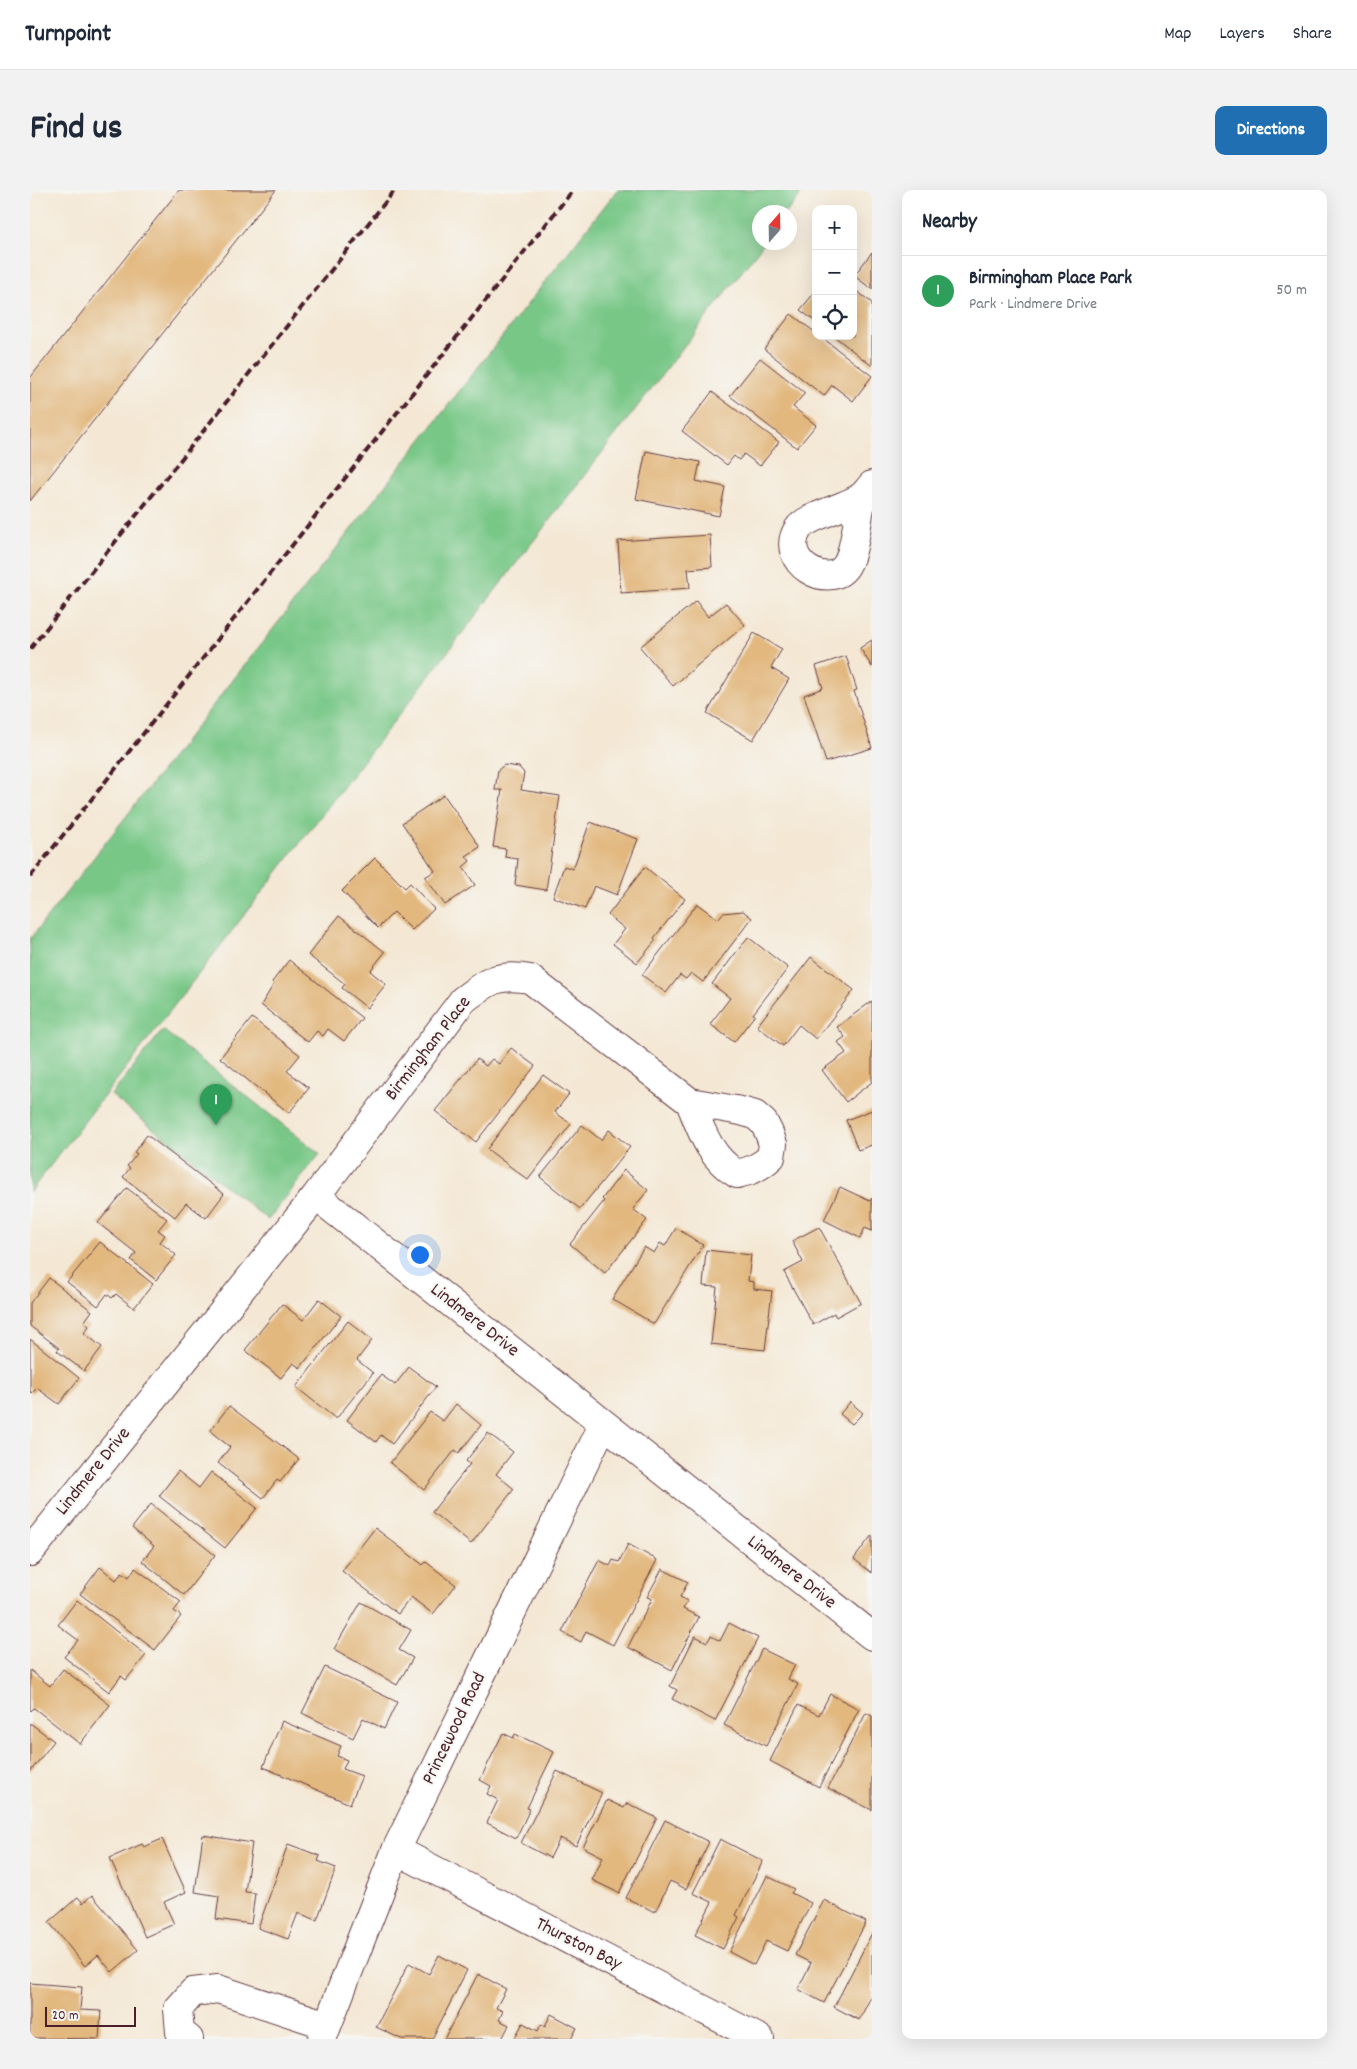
<!DOCTYPE html>
<meta charset="utf-8">
<style>
body{margin:0;font-family:Dekko,sans-serif;background:#f2f2f3;color:#1f2937}
.controls{position:absolute;right:15px;top:15px;display:grid;overflow:hidden;border-radius:10px;box-shadow:0 5px 20px #0002}
.controls button{width:45px;height:45px;display:grid;place-items:center;padding:0;border:0;border-bottom:1px solid #e0e1e3;background:#fff;color:#1f2937;font:25px sans-serif}
.compass{position:absolute;left:722px;top:15px;width:45px;height:45px;border-radius:50%;background:#fff;box-shadow:0 5px 20px #0002;rotate:20deg}
.scale{position:absolute;left:15px;bottom:12px;width:91px;box-sizing:border-box;padding-left:5px;border:2px solid #4a1f2b;border-top:0;font-size:14px;line-height:18px;white-space:nowrap;color:#4a1f2b;-webkit-text-stroke:4px #f6f6f2;paint-order:stroke}
.you{position:absolute;left:389px;top:1064px;width:18px;height:18px;margin:-12px;border:4px solid #fff;border-radius:50%;background:#1a73e8;box-shadow:0 0 0 8px #1a73e833}
.badge{display:grid;place-items:center;width:32px;height:32px;border-radius:50%;background:#1f6fb2;color:#fff;font-size:16px;font-weight:700}
.pin{position:absolute;translate:-50% -41px;filter:drop-shadow(0 1px 2px #0008)}
.pin::after{content:'';position:absolute;top:26px;width:18px;height:15px;background:inherit;clip-path:polygon(0 0,100% 0,50% 100%)}
.list{margin:0;padding:0;list-style:none}
h2{display:flex;justify-content:space-between;align-items:center;height:65px;margin:0;padding:0 20px;font-size:21px}
h2 small{font-size:16px;font-weight:400;color:#747a83}
.list li{display:grid;grid-template-columns:32px 1fr auto;gap:15px;align-items:center;box-sizing:border-box;height:70px;padding:0 20px;border-top:1px solid #e0e1e3}
.list b{display:block;font-size:19px;white-space:nowrap}
.list p{margin:0;font-size:16px;white-space:nowrap;color:#747a83}
.list em{font-size:16px;font-style:normal;color:#747a83}
.icon{flex:none;width:28px;height:28px;fill:none;stroke:currentColor;stroke-width:2;stroke-linecap:round;stroke-linejoin:round}
.map{position:relative;flex:none;width:842px;height:1849px;overflow:hidden;border-radius:10px}
header{display:flex;align-items:center;gap:30px;box-sizing:border-box;height:70px;padding:0 25px;background:#fff;border-bottom:1px solid #e0e1e3}
header strong{font-size:24px}
nav{display:flex;gap:28px;margin-inline-start:auto;font-size:18px}
.intro{display:flex;align-items:center;justify-content:space-between;box-sizing:border-box;height:120px;padding:0 30px}
h1{margin:0;font-size:35px}
.button{padding:12px 22px;border-radius:10px;background:#1f6fb2;color:#fff;font-size:18px;font-weight:700}
main{display:flex;gap:30px;padding:0 30px}
aside{flex:1;background:#fff;border-radius:10px;box-shadow:0 5px 20px #0002}
.map>svg:first-child{display:block}
.green{fill:#78c787;stroke:#617359}
.building{fill:#e2b87f}
.lines{fill:none;stroke-linecap:round;stroke-linejoin:round}
.minor-casing{stroke:#643d44;stroke-width:30}
.minor{stroke:#fff;stroke-width:28}
.rail{stroke:#4a1f2b;stroke-width:4;stroke-dasharray:8 4;stroke-linecap:butt}
.labels{text-anchor:middle;dominant-baseline:central;stroke-width:4.5;stroke-linejoin:round;paint-order:stroke}
.street-label{font-size:19px;fill:#4a1f2b;stroke:#f6f6f2}
</style>
<header>
<strong>Turnpoint</strong>
<nav><a>Map</a><a>Layers</a><a>Share</a></nav>
</header>
<div class="intro"><h1>Find us</h1><a class="button">Directions</a></div>
<main>
<div class="map">
<svg width="842" height="1849" viewBox="0 0 842 1849">
<rect width="100%" height="100%" fill="#f6f6f2"/>
<filter id="ink" filterUnits="userSpaceOnUse"><feTurbulence type="fractalNoise" baseFrequency=".02" numOctaves="2"/><feDisplacementMap in="SourceGraphic" scale="10" xChannelSelector="R" yChannelSelector="G"/><feConvolveMatrix kernelMatrix="1 2 1 2 8 2 1 2 1" color-interpolation-filters="sRGB"/></filter>
<filter id="wash" filterUnits="userSpaceOnUse"><feTurbulence type="fractalNoise" baseFrequency=".0096" numOctaves="4" result="noise"/><feDisplacementMap in="SourceGraphic" scale="20" xChannelSelector="R" yChannelSelector="G"/><feGaussianBlur stdDeviation="1.12" result="paint"/><feColorMatrix in="noise" values="0 0 0 0 0 0 0 0 0 0 0 0 0 0 0 0 0 1.4 0 .05"/><feComposite in="paint" operator="in"/></filter>
<g filter="url(#wash)">
<rect width="100%" height="100%" fill="#f4e8d5"/>
<path class="green" d="M587,0h187l-17,22h-28v30l5,1 -734,949v-253z
M133,840l157,124 -52,66 -157,-125z"/>
<g id="blocks">
<path class="building" d="M149,0h97l-246,311v-123z
M842,62v37l-18,-13z
M823,98l19,15v63l-38,-30h19z
M786,101v31l-16,-12z
M761,124l25,19v3h4l52,40 -19,25 -21,-16 -8,11 -60,-47z
M730,168l45,35 -12,14 23,18 -19,23 -67,-52z
M682,202l67,50 -19,24 -16,-12 -5,6 -5,-4 -7,9 -45,-34z
M616,261l54,11 -4,19 29,6 -6,29 -83,-17z
M680,345l2,32 -24,2 2,19 -69,5 -3,-52z
M666,411l12,16 18,-14 19,22 -72,61 -33,-39z
M724,443l28,16 -11,19 18,11 -36,61 -46,-27z
M842,450v27l-12,-19z
M816,466l11,34 -3,1 18,57 -46,14 -22,-67 19,-7 -7,-22z
M474,575l15,2 5,6 -3,17 39,6 -14,94 -31,-5 3,-26 -13,-2 1,-8 -13,-2 9,-57h-7l3,-20z
M414,605l36,52 -14,9 4,5 -7,6 12,18 -30,20 -20,-28 10,-6 -33,-48z
M560,632l48,17 -21,56 -23,-9 -9,23 -32,-12 11,-31 9,3z
M345,668l30,30 5,-5 24,26 -22,21 -18,-18 -16,16 -36,-37z
M615,677l40,32 -31,39 2,2 -19,23 -24,-19 12,-15 -17,-14z
M667,714l21,15 5,-6 20,-2 9,7 -49,64 -12,-9 -5,6 -6,-4 -14,18 -24,-18z
M309,726l46,36 -15,19 16,13 -19,24 -25,-20 3,-4 -37,-29z
M718,747l40,31 -35,46 2,1 -21,27 -24,-18 20,-26 -18,-14z
M781,767l43,33 -38,49 -17,-14 -16,21 -26,-20z
M259,770l73,58 -18,23 -16,-12 -5,7 -6,-5 -9,11 -47,-37 13,-21 -2,-2z
M842,811v81l-26,20 -24,-32 24,-17 -8,-11 7,-5 -8,-10z
M222,828l48,37 -13,16 22,17 -20,25 -69,-55z
M481,858l24,18 -59,76 -41,-31 42,-52 9,7 6,-7 7,5z
M513,885l26,19 -14,18 16,12 -43,56 -41,-31z
M842,920v35l-14,5 -12,-30z
M552,935l19,15 8,-10 21,17 -50,62 -40,-32z
M117,945l77,59 -18,24 -20,-15 -11,14 -52,-40 7,-9 -3,-2 10,-12 -3,-2z
M594,980l24,20 -15,19 14,11 -42,53 -35,-29 34,-43 -2,-2z
M810,997l30,14 2,-3v33l-7,-3 -5,10 -36,-18z
M97,998l40,31 -9,11 7,5 -5,7 16,13 -20,25 -25,-20 5,-7 -38,-30z
M789,1037l42,76 -25,14 -2,-4 -21,12 -29,-53 19,-10 -11,-21z
M646,1038l27,17 -49,79 -42,-25 32,-52 10,6 6,-10 5,3z
M70,1052l53,42 -19,24 -18,-14 -4,4 -5,-4 -9,12 -31,-24z
M676,1060l45,5 -3,26 6,1v7l18,2 -7,59 -54,-6 6,-57 -14,-1z
M19,1088l43,33 -8,11 5,4 -5,7 18,14 -18,24 -27,-20 2,-3 -29,-22v-23z
M289,1109l22,17 -41,52 -7,-5 -12,15 -36,-28 37,-46 21,16z
M318,1131l24,19 -15,20 16,13 -37,46 -40,-32z
M0,1149l49,39 -20,26 -22,-16 -5,5 -2,-2z
M379,1177l27,20 -44,57 -11,-9 -5,7 -29,-22 34,-45 14,10z
M820,1212l13,11 -11,11 -12,-10z
M426,1214l25,21 -22,28 -4,-3 -31,40 -34,-27 40,-51 13,9z
M199,1216l70,53 -19,23 -3,-2 -14,18 -45,-35 12,-16 -20,-16z
M458,1243l25,19 -17,22 18,15 -43,55 -39,-32 38,-48 -4,-3z
M148,1281l21,17 12,-16 46,36 -32,40 -66,-52z
M121,1314l64,51 -31,40 -42,-34 12,-15 -22,-18z
M345,1338l48,37 3,-3 30,23 -23,29 -22,-17 -13,17 -56,-43z
M842,1345v38l-18,-14z
M598,1354l29,16 -44,85 -27,-14 -5,11 -19,-10 37,-72 11,6 3,-6 6,2z
M70,1377l16,13 6,-8 7,5 6,-9 46,34 -7,9 7,5 -26,34 -75,-56z
M632,1379l26,13 -8,15 7,4 -4,8 16,8 -27,53 -44,-23 24,-48 -5,-2z
M47,1410l69,55 -20,25 -5,-4 -12,16 -45,-35 14,-17 -20,-15z
M331,1412l50,28 -12,20 14,8 -16,27 -63,-36z
M699,1433l29,15 -43,83 -43,-22 5,-9 -7,-4 25,-50 12,6 4,-6 9,5z
M732,1459l33,16 -7,14 10,5 -32,62 -42,-21z
M295,1477l72,35 -13,27 -21,-11 -10,20 -51,-25z
M33,1479l47,36 -30,39 -46,-36 -3,3 -1,-1v-40l20,16z
M800,1504l29,15 -40,78 -49,-26 28,-56 21,10z
M836,1523l6,3v94l-44,-22z
M252,1531l59,25 -4,10 10,4 -4,9 19,7 -12,28 -87,-37z
M0,1533l24,18 -24,31z
M473,1543l10,5 2,-4 39,18 -27,56 3,1 -14,29 -29,-15 11,-23 -11,-6 4,-8 -11,-6z
M527,1581l45,22 -26,53 -16,-8 -10,20 -29,-15z
M577,1610l17,8 3,-5 30,15 -38,75 -27,-13 11,-23 -20,-10z
M635,1630l44,22 -23,47 -16,-8 -15,31 -29,-14z
M173,1645l49,8 -7,49 10,1 -4,31 -35,-5 3,-23 -24,-4z
M132,1649l24,53 -22,10 10,22 -29,13 -35,-79 32,-14 2,3z
M690,1649l43,22 -27,54 3,2 -16,32 -28,-14 17,-33 -19,-9z
M258,1654l32,12 -2,5 18,7 -19,52 -19,-7 -10,26 -30,-11z
M737,1686l27,13 -3,4 20,10 -24,48 -21,-10 -12,24 -25,-13z
M62,1705l46,55 -26,22 -14,-17 -13,11 -36,-44 29,-25 5,6z
M794,1710l42,22 -42,81 -26,-14 13,-26 -16,-8z
M842,1743v62l-13,25 -25,-13z
M409,1765l28,15 -35,69h-31l-25,-12 33,-64 20,11z
M448,1784l28,15 -10,19 7,3 -4,9 10,5 -7,14h-58z
M0,1793l52,4 -2,23 21,1 -2,28 -69,-1z
M521,1824l26,14 -6,11h-57l9,-16 15,8 3,-7 4,2z"/>
</g>
</g>
<g filter="url(#ink)">
<use href="#blocks" fill-opacity="0" stroke="#643d44" stroke-width="1"/>
<g class="lines">
<defs>
<path id="minor" d="M832,307c-4,17 -7,53 -15,67 -16,29 -70,-2 -49,-35 8,-13 51,-22 64,-33 4,-3 7,-8 10,-11
M286,1006l147,-196c25,-19 35,-27 67,-21l160,123 51,9 14,4 9,8 5,10 4,11 -2,13c-11,10 -20,14 -34,17 -27,-16 -36,-44 -47,-72
M0,1362l286,-356 556,440
M366,1660l364,189
M159,1849l-9,-7 -2,-23 15,-17 25,-3 109,36
M292,1849l74,-189 207,-425"/>
</defs>
<use href="#minor" class="minor-casing"/>
<use href="#minor" class="minor"/>
<path class="rail" d="M0,459l365,-459
M0,687l543,-687"/>
</g>
</g>
<g class="labels">
<g class="street-label">
<text transform="translate(399 859) rotate(-52)">Birmingham Place</text>
<text transform="translate(444 1131) rotate(38)">Lindmere Drive</text>
<text transform="translate(64 1282) rotate(-51)">Lindmere Drive</text>
<text transform="translate(761 1383) rotate(38)">Lindmere Drive</text>
<text transform="translate(425 1539) rotate(-64)">Princewood Road</text>
<text transform="translate(548 1755) rotate(27)">Thurston Bay</text>
</g>
</g>
</svg>
<div class="controls">
<button>+</button>
<button>−</button>
<button><svg class="icon" aria-label="locate" viewBox="0 0 24 24"><circle cx="12" cy="12" r="6"/><path d="M12 2v4M12 18v4M2 12h4M18 12h4"/></svg></button>
</div>
<svg class="compass" viewBox="-18 -18 36 36"><path d="M0-13l5 13h-10z" fill="#e53935"/><path d="M0 13l5-13h-10z" fill="#747a83"/></svg>
<div class="scale">20 m</div>
<div class="you"></div>
<div class="pin badge" style="left:186px;top:935px;background:#2e9e5b">1</div>
</div>
<aside>
<h2>Nearby<small></small></h2>
<ul class="list">
<li><span class="badge" style="background:#2e9e5b">1</span><div><b>Birmingham Place Park</b><p>Park · Lindmere Drive</p></div><em>50 m</em></li>
</ul>
</aside>
</main>
